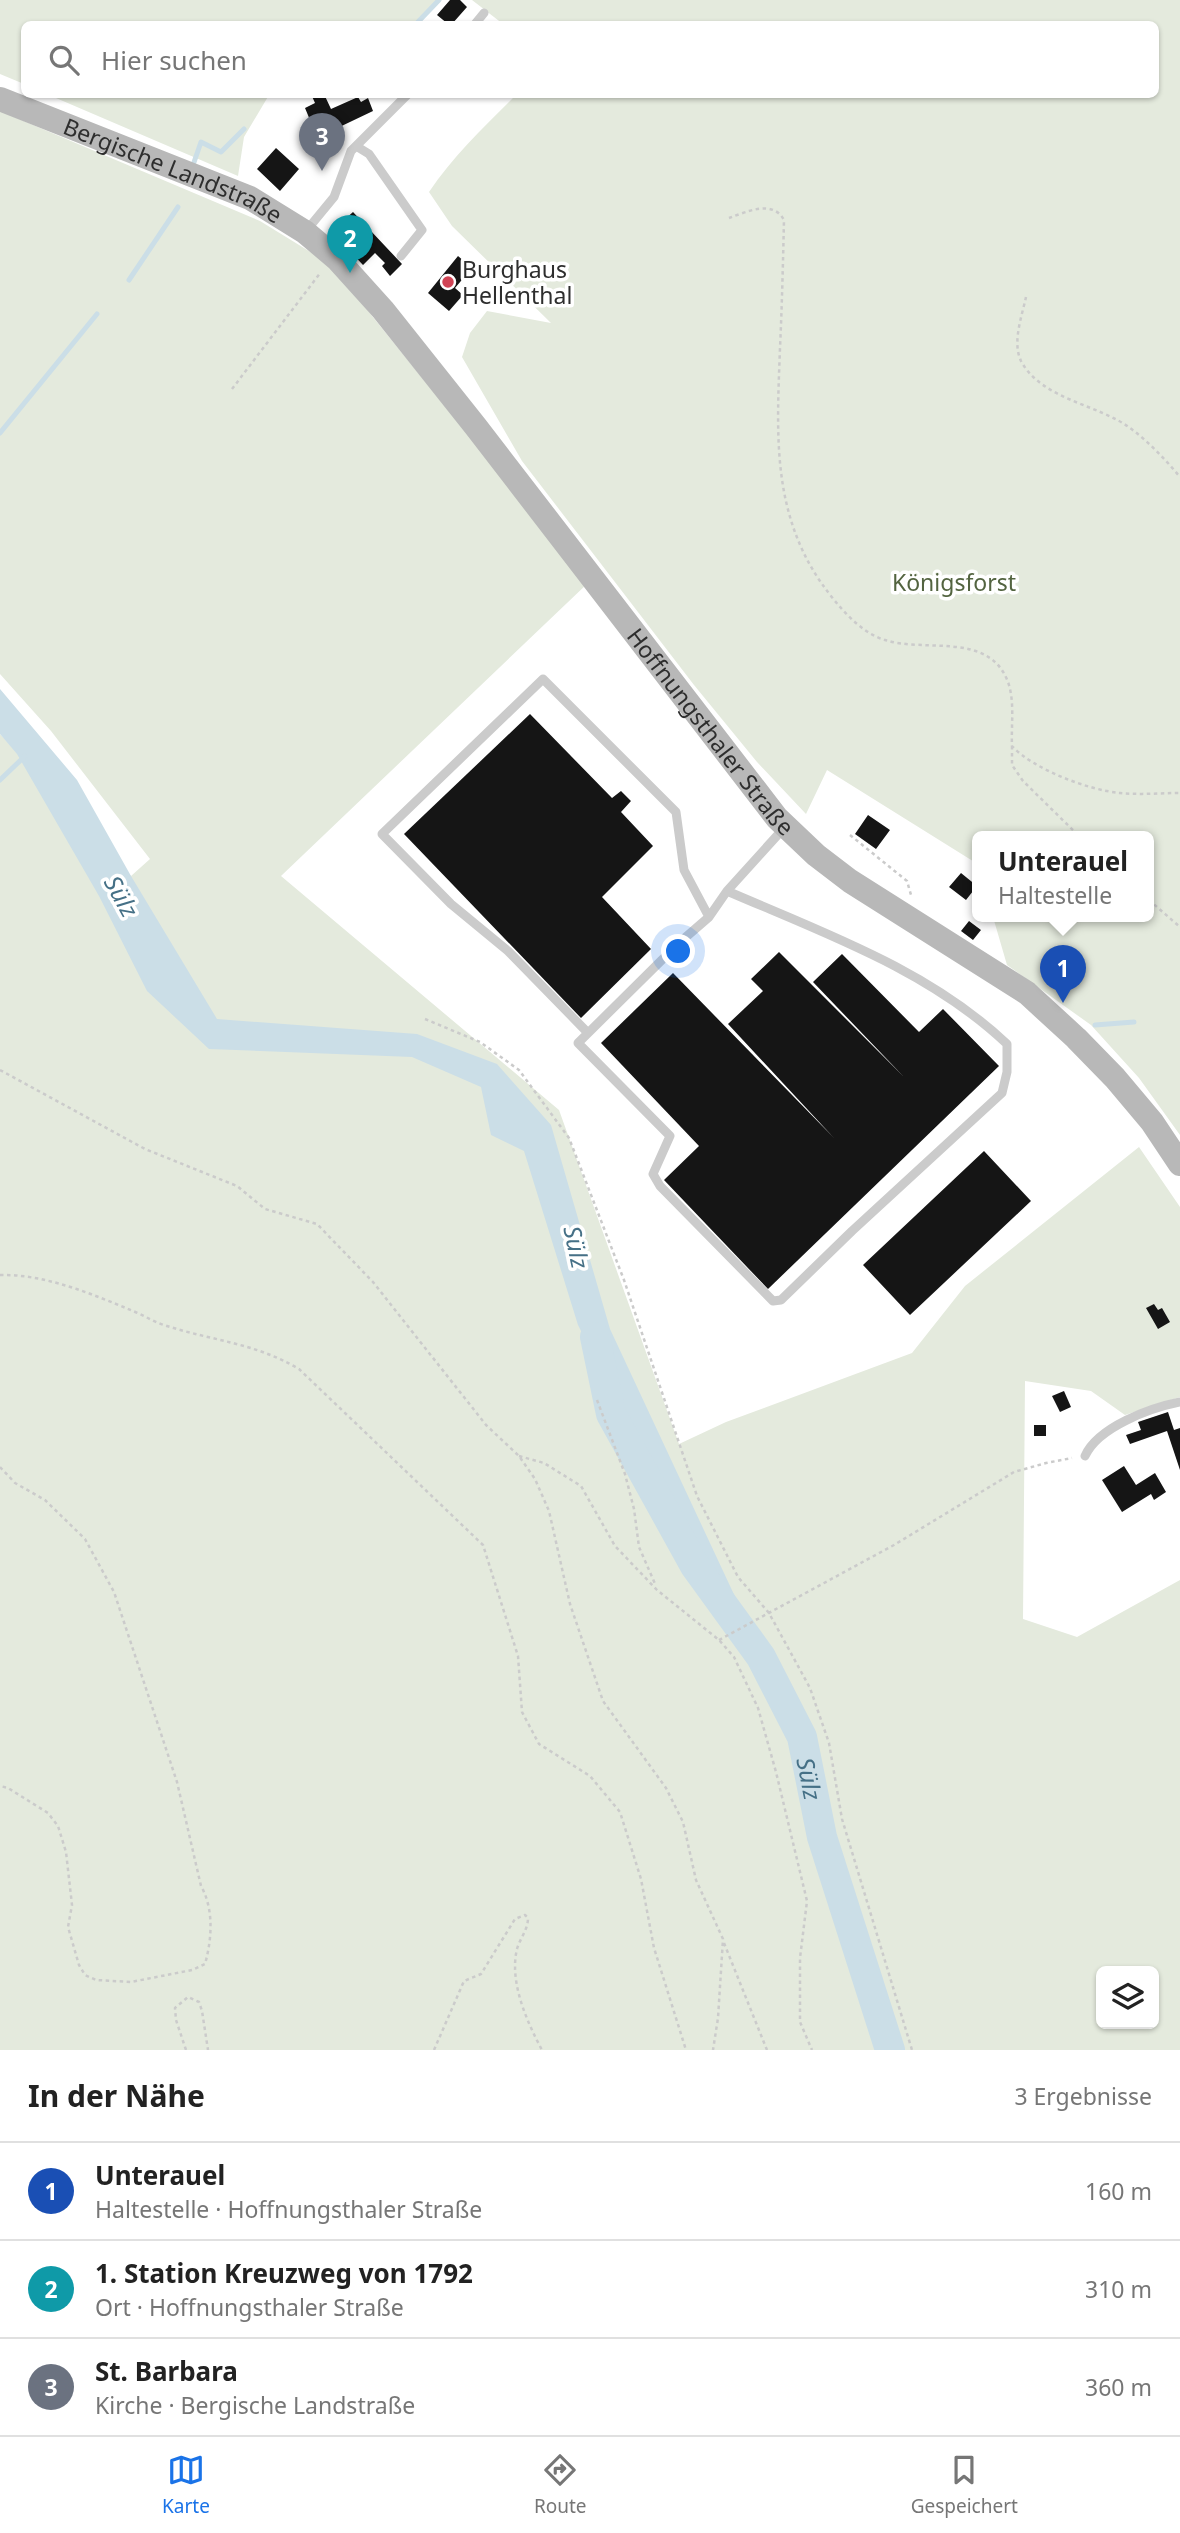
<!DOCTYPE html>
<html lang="de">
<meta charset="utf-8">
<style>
body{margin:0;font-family:"Noto Sans",sans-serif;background:#f2f2f2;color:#222}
.controls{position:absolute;right:21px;bottom:21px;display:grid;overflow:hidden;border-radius:10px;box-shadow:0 2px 5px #0004}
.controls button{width:63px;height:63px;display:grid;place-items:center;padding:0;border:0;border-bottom:2px solid #e0e0e0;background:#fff;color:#222;font:35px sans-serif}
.you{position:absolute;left:679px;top:952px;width:24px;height:24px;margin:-18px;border:5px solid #fff;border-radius:50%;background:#1a73e8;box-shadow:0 0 0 10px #1a73e833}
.badge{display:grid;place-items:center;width:46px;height:46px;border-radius:50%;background:#1a73e8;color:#fff;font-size:23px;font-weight:700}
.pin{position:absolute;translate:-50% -58px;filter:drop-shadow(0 2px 4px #0008)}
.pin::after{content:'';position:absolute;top:37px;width:24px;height:21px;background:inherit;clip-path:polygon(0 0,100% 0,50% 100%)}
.popup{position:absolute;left:972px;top:831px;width:182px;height:91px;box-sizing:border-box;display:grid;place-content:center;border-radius:10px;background:#fff;filter:drop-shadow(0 2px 5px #0005);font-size:23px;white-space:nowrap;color:#767676}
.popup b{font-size:26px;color:#222}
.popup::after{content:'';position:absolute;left:50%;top:100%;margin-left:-14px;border:14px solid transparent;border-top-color:#fff}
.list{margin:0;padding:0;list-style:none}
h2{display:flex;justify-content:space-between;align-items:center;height:91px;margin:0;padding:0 28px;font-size:30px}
h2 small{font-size:23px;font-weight:400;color:#767676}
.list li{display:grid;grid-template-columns:46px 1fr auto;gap:21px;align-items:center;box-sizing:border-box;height:98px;padding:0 28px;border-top:2px solid #e0e0e0}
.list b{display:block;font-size:26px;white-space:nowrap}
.list p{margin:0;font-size:23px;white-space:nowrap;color:#767676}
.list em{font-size:23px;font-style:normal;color:#767676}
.icon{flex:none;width:38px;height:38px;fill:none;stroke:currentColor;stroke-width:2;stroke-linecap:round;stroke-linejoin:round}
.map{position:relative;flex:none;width:1180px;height:2050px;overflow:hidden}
.search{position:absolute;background:#fff;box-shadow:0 2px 5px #0004;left:21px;right:21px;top:21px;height:77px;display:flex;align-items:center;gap:18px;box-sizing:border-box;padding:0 24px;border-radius:10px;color:#767676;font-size:26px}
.sheet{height:385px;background:#fff}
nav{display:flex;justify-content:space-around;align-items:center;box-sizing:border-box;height:98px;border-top:2px solid #e0e0e0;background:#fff;font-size:19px;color:#767676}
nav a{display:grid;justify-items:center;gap:4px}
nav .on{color:#1a73e8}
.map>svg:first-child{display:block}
.green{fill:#e4eadd;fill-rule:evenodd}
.water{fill:#cbdee7}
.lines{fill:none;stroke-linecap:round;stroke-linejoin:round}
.stream{stroke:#cbdee7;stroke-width:5}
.river{stroke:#cbdee7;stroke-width:30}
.building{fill:#151515}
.path{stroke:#cbcbcb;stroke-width:2.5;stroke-dasharray:3.5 3.5;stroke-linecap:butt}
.lane{stroke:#cbcbcb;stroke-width:9}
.secondary{stroke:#b8b8b8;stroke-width:24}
.poi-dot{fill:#d14455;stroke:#fff;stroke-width:2.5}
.labels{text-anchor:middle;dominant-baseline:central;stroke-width:7;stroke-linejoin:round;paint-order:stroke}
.street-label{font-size:23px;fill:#2e2e2e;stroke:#fff}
.poi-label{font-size:23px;fill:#2e2e2e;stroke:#fff;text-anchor:start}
.park-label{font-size:23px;fill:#536440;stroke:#fff}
.water-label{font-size:24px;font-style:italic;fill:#457086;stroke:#fff}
</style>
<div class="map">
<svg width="1180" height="2050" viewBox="0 0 1180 2050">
<rect width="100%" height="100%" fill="#fff"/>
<path class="green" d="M0,0h439l-21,24h-394v60l-24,-10z
M472,0h708v1135l-41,-57 -48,-53 -84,-60 -14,-48h156v-80h-172v31l-1,-5 -149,-93 -21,44 -49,-52 -63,-77 -172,-224 -60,-104 8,-24 17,-22 64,12 -99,-97 -23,-34c25,-37 56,-66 87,-97l640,-1v-70h-653z
M49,95h220l-25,42 -6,39z
M0,111l260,110 70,43 258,319 -307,293 278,234 120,334 47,-22 186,-69 53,-67 174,-139 41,60v190l-55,18 -34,-24 -66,-10 -2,238 54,18 103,-57v470h-1180v-1316l131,142 19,-17 -99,-128 -51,-57zM1101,1971h53v53h-53z"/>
<path class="water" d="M0,689l77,91 54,96 86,143 200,15 80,30 54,61 59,204 135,289 -20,11 -88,-186 -59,-118 -54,-174 -33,-16 -10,-48 -69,-30 -203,-8 -62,-58 -48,-95 -82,-142 -17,-20z"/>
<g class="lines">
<path class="stream" d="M416,24l23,-24
M192,168l9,-26 20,10 23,-23
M129,280l49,-73
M0,433l97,-119
M0,780l25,-24
M1095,1025l39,-3"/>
<path class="river" id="s1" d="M595,1337l16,77 84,152 66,91 41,80 20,100 68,213"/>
</g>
<path class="building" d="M450,0h10l7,7 -15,17h-4l-11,-9z
M311,94h13l7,15 27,-12 3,5 7,-4 5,13 -44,21 -6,-13 -14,5 -2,-3 3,-1 -5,-12 10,-5z
M276,148l23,21 -19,22 -23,-22z
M353,212l49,52 -12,12 -8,-10 3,-3 -10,-10 -12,12 -16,-17 13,-12 -6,-4 -3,3 -11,-11z
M458,256l14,12 -17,20 8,7 -14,16 -21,-18z
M530,714l82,84 9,-7 10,10 -10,11 32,34 -51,51 49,52 -70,69 -177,-184z
M868,815l22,15 -14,19 -21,-15z
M961,873l16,13 -11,14 -17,-13z
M969,921l12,9 -8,10 -12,-9z
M779,952l125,125 -91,-95 29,-28 77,78 24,-23 56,57 -231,223 -104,-109 35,-34 -98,-103 72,-70 161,165 -106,-114 35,-33 -12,-12z
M984,1151l47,50 -121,114 -47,-50z
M1154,1304l4,6 4,-2 8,14 -12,7 -12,-21z
M1064,1391l7,16 -11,5 -8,-16z
M1168,1412l6,18 6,-2v42l-13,-39 -37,13 -4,-9 15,-5 -3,-8z
M1034,1425h12v11h-12z
M1124,1466l12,19 19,-12 11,19 -12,8 -3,-6 -29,18 -20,-32z"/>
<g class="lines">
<path class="path" d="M729,218c17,-6 44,-19 55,2 -1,42 -2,85 -4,128 -3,83 -9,163 42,236 15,21 38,49 63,56 40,13 104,-9 123,42 7,20 3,43 4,64 21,23 76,44 108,47 20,2 40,0 60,0
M1026,297c-4,19 -14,45 -5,64 21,39 77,43 109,67 19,14 35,31 50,49
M232,389l89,-117
M1012,746v19l11,16 57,56
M850,835l57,46 4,14
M1149,900l31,27
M425,1019l55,23 39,28 50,68 55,142 73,216 41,81 31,36 41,75 19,55 13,76 70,231
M0,1070l145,79 92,37 28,23 52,15 56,58 113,143 33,31 16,23 14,32 21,93 33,97 63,87 17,34 13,58 27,59 -5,79 -5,32
M0,1275c45,-1 92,19 133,36 12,5 23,12 34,15 47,15 88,17 132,43l184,176 35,111 4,56 17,32 51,32 30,36 21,67 13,69 32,102
M597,1400l28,74 9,35 5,38 17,39
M519,1456l25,7 37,23 34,60 42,44 62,50 15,17 24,51 18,64 31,129 -7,57v64l12,28
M0,1467l15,16 30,17 40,39 29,53 63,190 24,104c13,23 11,53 4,78l-13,6 -61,12 -35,-2 -11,-5 -6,-10 -11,-38 4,-22 -6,-53 -8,-26 -10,-13 -40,-25 -8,-2
M719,1640l175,-95 120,-73 32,-9 26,-5
M724,1943l43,107
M186,2050l-10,-30 -1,-12 13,-11 11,5 3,9 6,39
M434,2050l30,-69 17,-7 34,-55 10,-4 3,3c0,12 -8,20 -11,31 -8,33 10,73 25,101"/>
<path class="lane" d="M475,24l9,-11
M356,146l13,8 53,76 -21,26
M306,231l28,-34 17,-46 57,-57
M727,891c97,42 202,79 280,153v28l-5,21 -150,138 -71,69 -8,1 -113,-115 -7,-12 17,-38 -92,-93 101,-100 30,-26 18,-26 57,-63
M588,1033l-80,-82 -57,-47 -69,-70 161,-155 133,133 8,58 25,47
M1085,1456c13,-29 65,-48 95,-54"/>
<path class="secondary" id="s2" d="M0,99l250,99 55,34 32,27 46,51 93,117 301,391 39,37 34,26 177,112 49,45 39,40 37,44 28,42"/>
</g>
<circle class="poi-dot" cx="448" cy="282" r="7"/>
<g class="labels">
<g class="street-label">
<text stroke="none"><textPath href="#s2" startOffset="187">Bergische Landstraße</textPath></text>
<text stroke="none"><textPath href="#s2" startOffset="978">Hoffnungsthaler Straße</textPath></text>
</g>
<g class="poi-label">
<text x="462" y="269">Burghaus<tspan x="462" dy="26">Hellenthal</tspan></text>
</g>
<g class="park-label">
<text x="954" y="582">Königsforst</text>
</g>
<g class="water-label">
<text transform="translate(122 896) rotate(61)">Sülz</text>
<text transform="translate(577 1247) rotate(78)">Sülz</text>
<text stroke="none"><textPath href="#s1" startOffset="497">Sülz</textPath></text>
</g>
</g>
</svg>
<div class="controls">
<button><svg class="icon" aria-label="layers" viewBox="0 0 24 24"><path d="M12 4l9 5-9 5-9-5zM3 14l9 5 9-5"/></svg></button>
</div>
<div class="you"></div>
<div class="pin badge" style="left:1063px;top:1003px;background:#1a4fb4">1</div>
<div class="popup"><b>Unterauel</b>Haltestelle</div>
<div class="pin badge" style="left:350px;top:273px;background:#0f9aa8">2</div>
<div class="pin badge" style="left:322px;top:171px;background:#6b7280">3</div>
<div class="search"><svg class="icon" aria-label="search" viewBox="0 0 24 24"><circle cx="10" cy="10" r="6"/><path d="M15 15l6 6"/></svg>Hier suchen</div>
</div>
<section class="sheet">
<h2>In der Nähe<small>3 Ergebnisse</small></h2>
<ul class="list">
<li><span class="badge" style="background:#1a4fb4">1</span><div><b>Unterauel</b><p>Haltestelle · Hoffnungsthaler Straße</p></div><em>160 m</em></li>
<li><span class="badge" style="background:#0f9aa8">2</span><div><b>1. Station Kreuzweg von 1792</b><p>Ort · Hoffnungsthaler Straße</p></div><em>310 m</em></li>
<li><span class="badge" style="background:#6b7280">3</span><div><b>St. Barbara</b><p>Kirche · Bergische Landstraße</p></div><em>360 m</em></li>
</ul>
</section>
<nav>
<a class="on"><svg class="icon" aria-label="map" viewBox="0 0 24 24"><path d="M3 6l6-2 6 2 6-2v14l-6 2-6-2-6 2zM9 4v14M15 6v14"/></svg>Karte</a>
<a><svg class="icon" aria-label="directions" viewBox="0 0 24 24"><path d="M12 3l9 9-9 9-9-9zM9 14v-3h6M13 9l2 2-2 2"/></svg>Route</a>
<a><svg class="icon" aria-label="saved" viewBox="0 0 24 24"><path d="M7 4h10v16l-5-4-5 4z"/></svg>Gespeichert</a>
</nav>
